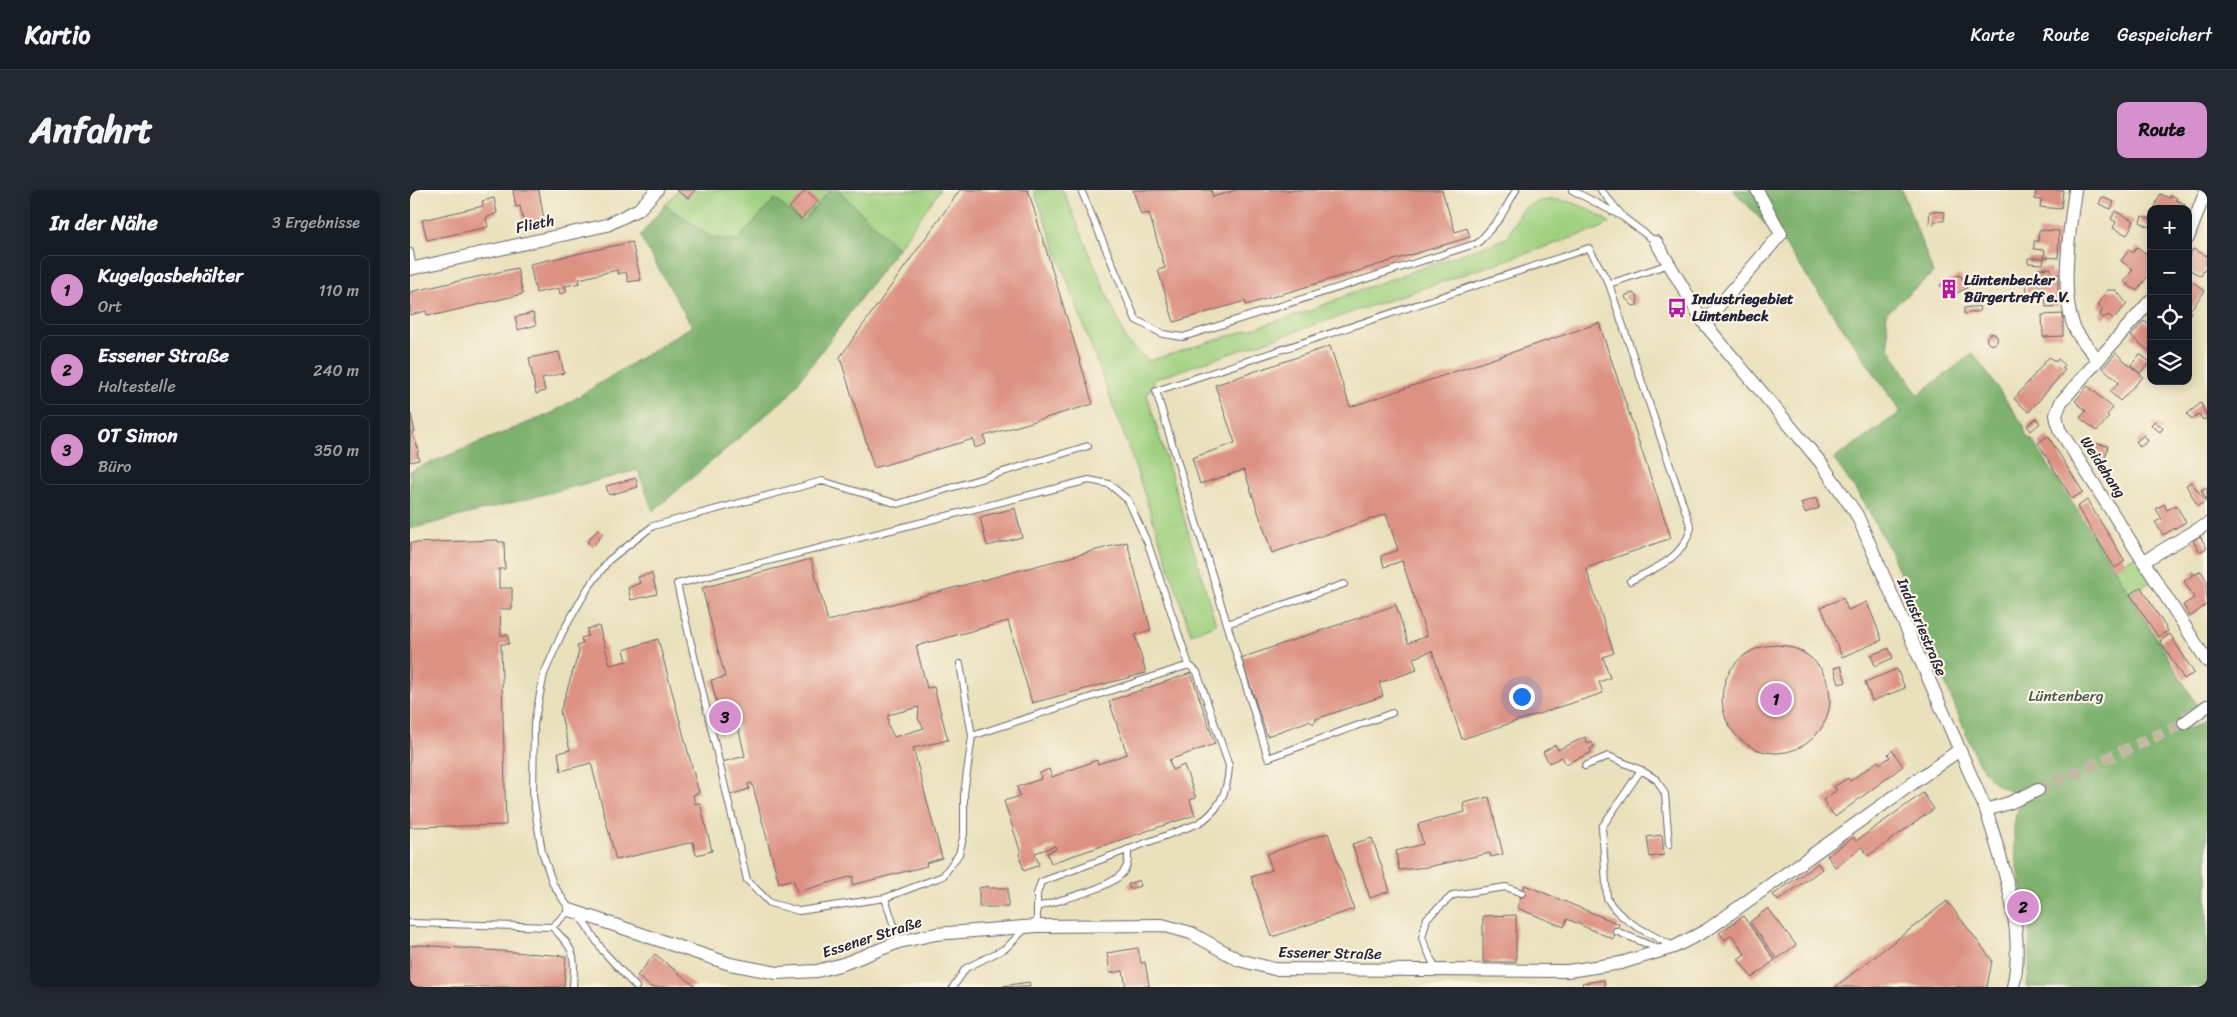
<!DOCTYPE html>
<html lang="de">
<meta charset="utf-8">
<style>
body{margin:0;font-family:Sriracha,sans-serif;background:#242831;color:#f1f3f6}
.controls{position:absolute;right:15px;top:15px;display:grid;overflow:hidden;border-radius:10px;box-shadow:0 2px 12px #0003}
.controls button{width:45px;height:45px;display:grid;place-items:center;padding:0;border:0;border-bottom:1px solid #363941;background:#171b24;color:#f1f3f6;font:25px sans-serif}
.you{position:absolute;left:1111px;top:506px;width:18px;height:18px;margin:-12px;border:4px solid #fff;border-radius:50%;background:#1a73e8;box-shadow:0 0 0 8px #1a73e833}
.badge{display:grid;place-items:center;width:32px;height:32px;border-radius:50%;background:#d690ce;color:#111;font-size:16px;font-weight:700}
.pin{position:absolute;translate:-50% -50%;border:2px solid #fff;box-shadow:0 1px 5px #0006}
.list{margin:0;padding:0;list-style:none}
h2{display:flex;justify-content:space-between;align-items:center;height:65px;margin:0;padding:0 20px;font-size:21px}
h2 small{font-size:16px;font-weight:400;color:#9ea1a6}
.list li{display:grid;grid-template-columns:32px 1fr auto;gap:15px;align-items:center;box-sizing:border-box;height:70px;margin:0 10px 10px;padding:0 10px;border:1px solid #363941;border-radius:10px}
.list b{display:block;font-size:19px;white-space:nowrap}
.list p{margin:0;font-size:16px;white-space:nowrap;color:#9ea1a6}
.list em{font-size:16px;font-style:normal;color:#9ea1a6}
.icon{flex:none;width:28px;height:28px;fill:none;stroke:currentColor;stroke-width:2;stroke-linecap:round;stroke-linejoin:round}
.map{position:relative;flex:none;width:1797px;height:797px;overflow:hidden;border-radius:10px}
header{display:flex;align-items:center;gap:30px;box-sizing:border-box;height:70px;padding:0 25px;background:#171b24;border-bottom:1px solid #363941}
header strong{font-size:24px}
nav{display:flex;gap:28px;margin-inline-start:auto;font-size:18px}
.intro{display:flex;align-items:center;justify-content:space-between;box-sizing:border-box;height:120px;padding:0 30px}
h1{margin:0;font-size:35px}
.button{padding:12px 22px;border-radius:10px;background:#d690ce;color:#111;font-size:18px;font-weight:700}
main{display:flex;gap:30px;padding:0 30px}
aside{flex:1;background:#171b24;border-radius:10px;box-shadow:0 2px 12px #0003}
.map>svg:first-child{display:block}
.green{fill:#9fd07f;stroke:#60795d}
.forest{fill:#7fb26e;stroke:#506a54}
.building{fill:#dc9183;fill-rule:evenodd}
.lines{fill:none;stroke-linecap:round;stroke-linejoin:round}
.minor-tunnel{stroke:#c1baa2;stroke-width:12;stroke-dasharray:12 6;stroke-linecap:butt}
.service-casing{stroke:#686468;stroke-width:8}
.minor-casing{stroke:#686468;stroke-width:14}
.service{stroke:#fff;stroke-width:6}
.minor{stroke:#fff;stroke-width:12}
.labels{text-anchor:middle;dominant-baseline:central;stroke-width:4.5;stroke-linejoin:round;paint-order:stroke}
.street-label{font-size:15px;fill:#22223b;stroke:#fcf5e5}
.poi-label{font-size:15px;font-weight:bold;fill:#22223b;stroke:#fcf5e5;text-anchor:start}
.park-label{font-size:15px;fill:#48564f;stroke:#fcf5e5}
</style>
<header>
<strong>Kartio</strong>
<nav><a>Karte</a><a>Route</a><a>Gespeichert</a></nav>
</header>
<div class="intro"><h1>Anfahrt</h1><a class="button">Route</a></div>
<main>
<aside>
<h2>In der Nähe<small>3 Ergebnisse</small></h2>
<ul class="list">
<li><span class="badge">1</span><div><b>Kugelgasbehälter</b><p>Ort</p></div><em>110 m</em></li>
<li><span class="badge">2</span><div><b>Essener Straße</b><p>Haltestelle</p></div><em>240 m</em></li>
<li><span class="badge">3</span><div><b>OT Simon</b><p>Büro</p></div><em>350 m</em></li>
</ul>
</aside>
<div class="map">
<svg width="1797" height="797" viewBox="0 0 1797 797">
<rect width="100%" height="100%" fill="#fcf5e5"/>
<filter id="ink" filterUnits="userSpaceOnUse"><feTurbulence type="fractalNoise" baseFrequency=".02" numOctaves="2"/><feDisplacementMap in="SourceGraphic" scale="10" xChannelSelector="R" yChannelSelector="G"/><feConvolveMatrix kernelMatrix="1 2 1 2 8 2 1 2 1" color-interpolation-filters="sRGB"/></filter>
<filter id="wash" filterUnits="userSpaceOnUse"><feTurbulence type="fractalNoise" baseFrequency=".0096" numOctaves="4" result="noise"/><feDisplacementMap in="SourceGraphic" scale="20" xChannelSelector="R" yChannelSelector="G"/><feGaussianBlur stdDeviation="1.12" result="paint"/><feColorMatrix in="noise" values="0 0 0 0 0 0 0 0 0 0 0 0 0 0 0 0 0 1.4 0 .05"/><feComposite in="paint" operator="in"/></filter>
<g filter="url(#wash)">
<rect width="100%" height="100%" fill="#e9e0bc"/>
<path class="green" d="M268,0h152l-28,32 -27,-23 -37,41 -24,-1 -49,-34z
M428,0h102l-42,58z
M624,0h29l64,152 22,19 163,-51 39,-17 156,-55c5,-9 9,-19 14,-28 28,-20 62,-8 89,13l-9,5 -446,151 -8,16 69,229 -25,10 -58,-174z
M1724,366l17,26 -21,12 -16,-26z"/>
<path class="forest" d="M420,0h8l60,58 -110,148 -135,115 -15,-41 -228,59v-58l142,-58 140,-87 -52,-90 25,-31 49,34 24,1 37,-41 27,23z
M1323,0h169l31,83 -47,40 3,35 29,47 55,-42 51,73 2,10 6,4 82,128 83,137 -18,11 6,14 13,-5 9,-8v270h-180c3,-20 4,-41 2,-61 -2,-32 -28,-98 -7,-123l-5,-11c-19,-1 -31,-17 -40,-32l-86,-208 -30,-54 -27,-39 67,-47 -115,-166z"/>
<g id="blocks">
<path class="building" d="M103,0h26l5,30 -20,5 -4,-19 -4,1z
M266,0h19l-7,8z
M396,0l12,11 -17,18 -12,-11z
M550,0h68l65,214 -109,32 2,8 -11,4 -2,-9 -99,29 -34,-111z
M723,0h78l2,7 23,-7h206l13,42 12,-4 3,9 -224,68 -1,-4 -71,21 -16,-52 7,-2 -16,-55 -8,2z
M1626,0h27l-2,19 -21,-2 1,-7 -6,-1z
M1750,4l10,4 1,-3 6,3 -1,2 9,4 -2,5h-29z
M1692,7l12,5 -3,7 -12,-5z
M84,8l3,15 -11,5 2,9 -61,13 -5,-20 61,-14 -1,-5z
M1520,21l15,1 -1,9h-10v4l-5,-1z
M1705,21l19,10 -7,14 -14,-7 3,-6 -5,-3z
M1732,26l9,3v9l-11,-6z
M1629,40l20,1 -1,27 -14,-1 1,-7 -11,-1v-8h4z
M222,52l9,38 -13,2 -2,-10 -8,2 -1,-4 -38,9 1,4 -15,3 2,6 -7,2 -1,-6 -23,5 -6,-29z
M1727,57l14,10v15l-14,19 -13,-9 9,-13 -12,-8 8,-11 4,3z
M1783,59l13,7 1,-2v17l-2,-2 -4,7 -13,-7v-11z
M1618,68h16l-1,6 -15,-1z
M107,78l6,26 -88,21v-1l-8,1 -1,-4 -16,4v-23z
M1641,78v6h7v32l-12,1 -1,-14 -18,2 -1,-13h11v-13z
M1550,85l7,13 -20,10 -7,-13z
M1783,92l12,9 -15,19 1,2 -3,4v-27z
M1697,100h9l11,14 -14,15 -4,-4 -6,3 -3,-3 2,-5 -4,-5z
M1223,103l5,4 -1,8 -4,1 -8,-8 1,-3z
M1569,116l1,5 -16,3v-6z
M123,123l3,12 -18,5 -3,-13z
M1653,124v22l-20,1 -1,-22z
M1741,130v33l-20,-17 13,-15 4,3z
M1189,133l72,215 -85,30 28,85 -11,4 7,21 -11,4 4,11 -141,46 -30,-88 -19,7 4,12 -38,13 4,13 -67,23 -2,5 -5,-3 -42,15 -26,-78 155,-53 12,38 19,-7 -25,-75 -18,6 -3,-11 17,-6 -12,-36 -114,39 -28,-83 -44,14 -8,-26 43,-15 -20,-58 115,-39 20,61z
M1576.5 149a5.5 5.5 0 1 1 11 0a5.5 5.5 0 1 1-11 0Z
M149,162l5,21 -22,5 3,13 -9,3 -7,-36z
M1706,163l27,24 -23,24 -10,-9 9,-10 -16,-14z
M1730,164l10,8 -10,11 -9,-8z
M1639,167l7,5 2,-3 7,6 -3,3 3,2 -36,42 -15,-13z
M1678,196l25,22 -6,7 2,2 -12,14 -17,-13 6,-7 -11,-10z
M1791,213l6,15 -4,2 -4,-6 -7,6 -5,-6z
M1,224l4,18h-3l7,19 -2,1 2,8 -9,2z
M1626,228l4,5 -9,8 -4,-5z
M1744,231l9,7 -3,4 -9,-7z
M1734,245l4,6 -8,6 -4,-6z
M1638,246l35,56 -11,7 -34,-56z
M1684,253l14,3 -3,13 -14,-3z
M226,288l2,9 -29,8 -3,-9z
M1781,292l15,19 -8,5 -12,-21z
M1797,297v14l-6,-11z
M1406,308l3,10 -14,5 -4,-10z
M1677,310l38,61 -10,7 -38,-61z
M1754,314l3,6 9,-5 10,17 -23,13 -8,-13 7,-3 -6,-10z
M605,318l7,29 -35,9 -7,-29z
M188,339l5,5 -11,13 -5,-5z
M1790,346l7,12 -7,4 -7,-11z
M88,350v2h6l1,27h-6v19h13v21h-12l1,26h7l1,9h-8l5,181 -96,2v-284z
M717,352l24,88 -16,5 11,38 -114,30 -24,-82 -92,25 11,42 7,-1 14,53 -35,8 29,110 -16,5 1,3 -75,19 1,-9 -56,16 -4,-13 -14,4 -27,-100 -4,1 1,5 -19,6 -8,-33 23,-6 -8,-34 -14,4 -5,-18 -7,-28 14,-3 -23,-89 109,-29 17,62zM509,517l-1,12 6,9 -30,9 -6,-12v-10z
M1782,381l2,4 7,-4 6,10v23l-17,13 -7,-12 11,-7 -10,-17 8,-5 -2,-3z
M242,383l5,21 -26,6 -3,-12 12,-5 -2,-6z
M1731,397l27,44 -10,6 -28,-43z
M1433,408l5,12 19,-8 15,38 -40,17 -21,-50z
M189,436l11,39 17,-4 -3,-11 34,-11 41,154 -6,2 2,9 5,-1 12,48 -16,4 -3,-13 -77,18 -25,-97 -30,8 -3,-18 12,-3 -10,-38 19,-60 -2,-6 6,-2 -2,-6 7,-2 -1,-7z
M1760,444l24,39 -10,6 -24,-38z
M1312 509a54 54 0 1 1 108 0a54 54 0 1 1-108 0Z
M1479,458l4,10 -18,8 -4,-11z
M1431,476l5,16 -7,2 -5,-16z
M1487,479l8,19 -33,13 -7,-19z
M781,483l24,71 -46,16 3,10 12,-5 12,33 -6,2 5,15 -144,48 -4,-10 9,-4 -1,-3 -20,7 4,12 -15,6 -5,-17 2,-1 -17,-52 16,-5 -3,-9 24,-8 -1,-6 9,-4 3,8 45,-17 1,4 29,-10 -18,-53z
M1175,547l3,7 4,-2 2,5 -4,2 2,3 -26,12 -4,-7 -13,6 -6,-11 12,-7 3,5z
M1482,560l11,16 -68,51 -12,-17 14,-10 -3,-3 14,-9 2,3 28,-20 2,3 10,-7 -2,-3z
M1513,603l11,16 -66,47 -6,-9 -27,20 -8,-11 27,-19 2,4z
M1079,607l14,57 -12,3 -1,-4 -62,14 -29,3 -3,-19 27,-7 -5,-20 47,-12 -2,-9z
M918,643l26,76 -82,28 -21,-60 21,-7 -5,-16z
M1252,645l2,20 -14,2 -3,-20z
M962,648l18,53 -20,7 -18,-54z
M1408,673l4,6 -44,32 -5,-6z
M729,690l2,6 -11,3 -2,-5z
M1115,695l94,39 -6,15 -46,-20 -3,8 -47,-19z
M578,696v2h20v19h-29v-19z
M1537,711l45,59 -5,27h-152z
M1358,718l28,37 -19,14 -27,-37z
M1106,725v47h-33v-46z
M1333,726l32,44 -23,18 -14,-19 7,-5 -13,-19 -7,5 -6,-7z
M10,755l146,11 -2,31h-154v-41z
M728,758l3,15 4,-1 4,24 -23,1 -3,-16 -13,2 -3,-20z
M245,764l41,33h-45l-14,-11z
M1194,790l1,7h-22l-1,-4z
M619,792l1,5h-27v-1z"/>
</g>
</g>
<g filter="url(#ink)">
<use href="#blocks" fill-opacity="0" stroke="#686468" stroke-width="1"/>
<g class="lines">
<path class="minor-tunnel" d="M1628,600l146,-67"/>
<defs>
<path id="service" d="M671,0l55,130 27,14 20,3 295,-94 22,-25 16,-28
M1162,0l49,26
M1191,0l23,28 32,24
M0,62l3,16
M1199,94l82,244c-8,30 -35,40 -61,53
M817,434l117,-40
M550,474l12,72
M982,523l-124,45 -112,-367 433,-143 20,36 60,-20
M1175,576l23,-10 33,14 -39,57 5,71c13,24 42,35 66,48
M1231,580l16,10 8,14 4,50
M475,708l-86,13 -29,-8 -23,-23 -70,-296 412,-104 20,4 19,16 20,44 41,121 8,7 32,94c-1,25 -10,46 -32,58l-156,58 -4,12v32
M627,717c21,-7 75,-18 87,-36 5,-7 4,-14 4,-22
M170,726l23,35 33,36
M0,733l142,4 18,-17 -17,-26 -11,-32 -9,-56 1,-72 10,-50 18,-41 26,-45 21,-28 44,-34 169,-45 76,23 190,-58
M142,737c24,24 23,27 21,60
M1206,741l43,18
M489,752l-14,-44 58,-22 16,-22 5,-20v-40l8,-58 217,-71
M1026,780l-14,-32 5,-20 26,-23 53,-8 16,6
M543,797l13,-19 40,-20 20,-20"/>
<path id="minor" d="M1665,0c-5,37 -16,104 0,139 5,11 16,21 23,31
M1778,48l18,-48
M1246,52l48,81 117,140 36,52 129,295c17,55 40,120 27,177
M0,79l197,-44 32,-16 18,-19
M1741,110l-90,102 -5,13 3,14 148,232
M1294,133l77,-89 -24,-44
M1734,371l63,-37
M1774,533l23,-17
M1576,620l23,-7 29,-13
M160,720l160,54 47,9 40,-2 26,-7 56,-22 37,-8 101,-8 125,-1 29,8 48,27 35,9 294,2 53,-8 53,-16 33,-17 251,-179"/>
</defs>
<use href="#service" class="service-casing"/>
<use href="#minor" class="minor-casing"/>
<use href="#service" class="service"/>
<use href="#minor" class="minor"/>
</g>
</g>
<defs>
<symbol id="building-bare" viewBox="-9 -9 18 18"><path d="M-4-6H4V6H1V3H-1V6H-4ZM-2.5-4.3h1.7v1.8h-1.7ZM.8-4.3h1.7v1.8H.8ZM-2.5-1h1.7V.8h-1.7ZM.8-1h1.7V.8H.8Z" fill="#b5179e" stroke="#fcf5e5" stroke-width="2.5" paint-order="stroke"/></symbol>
<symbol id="bus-bare" viewBox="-9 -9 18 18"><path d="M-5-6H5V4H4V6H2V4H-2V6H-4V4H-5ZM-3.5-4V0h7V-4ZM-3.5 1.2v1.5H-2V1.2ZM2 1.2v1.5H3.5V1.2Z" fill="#b5179e" stroke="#fcf5e5" stroke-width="2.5" paint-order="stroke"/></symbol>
</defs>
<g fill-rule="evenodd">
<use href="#building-bare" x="1525" y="85" width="28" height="28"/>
<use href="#bus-bare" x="1253" y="104" width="28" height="28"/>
</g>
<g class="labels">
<g class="street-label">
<text transform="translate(125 34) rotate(-12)">Flieth</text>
<text transform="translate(1693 277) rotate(57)">Weidehang</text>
<text transform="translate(1512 437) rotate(67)">Industriestraße</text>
<text transform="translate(462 747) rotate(-18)">Essener Straße</text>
<text transform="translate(920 763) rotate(1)">Essener Straße</text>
</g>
<g class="poi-label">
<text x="1554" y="90">Lüntenbecker<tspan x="1554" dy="17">Bürgertreff e.V.</tspan></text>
<text x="1282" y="109">Industriegebiet<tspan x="1282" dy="17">Lüntenbeck</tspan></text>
</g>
<g class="park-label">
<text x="1656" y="506">Lüntenberg</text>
</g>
</g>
</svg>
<div class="controls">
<button>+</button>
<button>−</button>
<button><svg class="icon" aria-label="locate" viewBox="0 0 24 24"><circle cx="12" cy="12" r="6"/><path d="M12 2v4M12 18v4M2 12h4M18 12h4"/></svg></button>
<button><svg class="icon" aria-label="layers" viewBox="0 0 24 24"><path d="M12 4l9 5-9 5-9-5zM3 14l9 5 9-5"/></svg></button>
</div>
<div class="you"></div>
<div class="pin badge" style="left:1366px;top:509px">1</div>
<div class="pin badge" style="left:1613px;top:717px">2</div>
<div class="pin badge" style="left:315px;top:527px">3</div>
</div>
</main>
